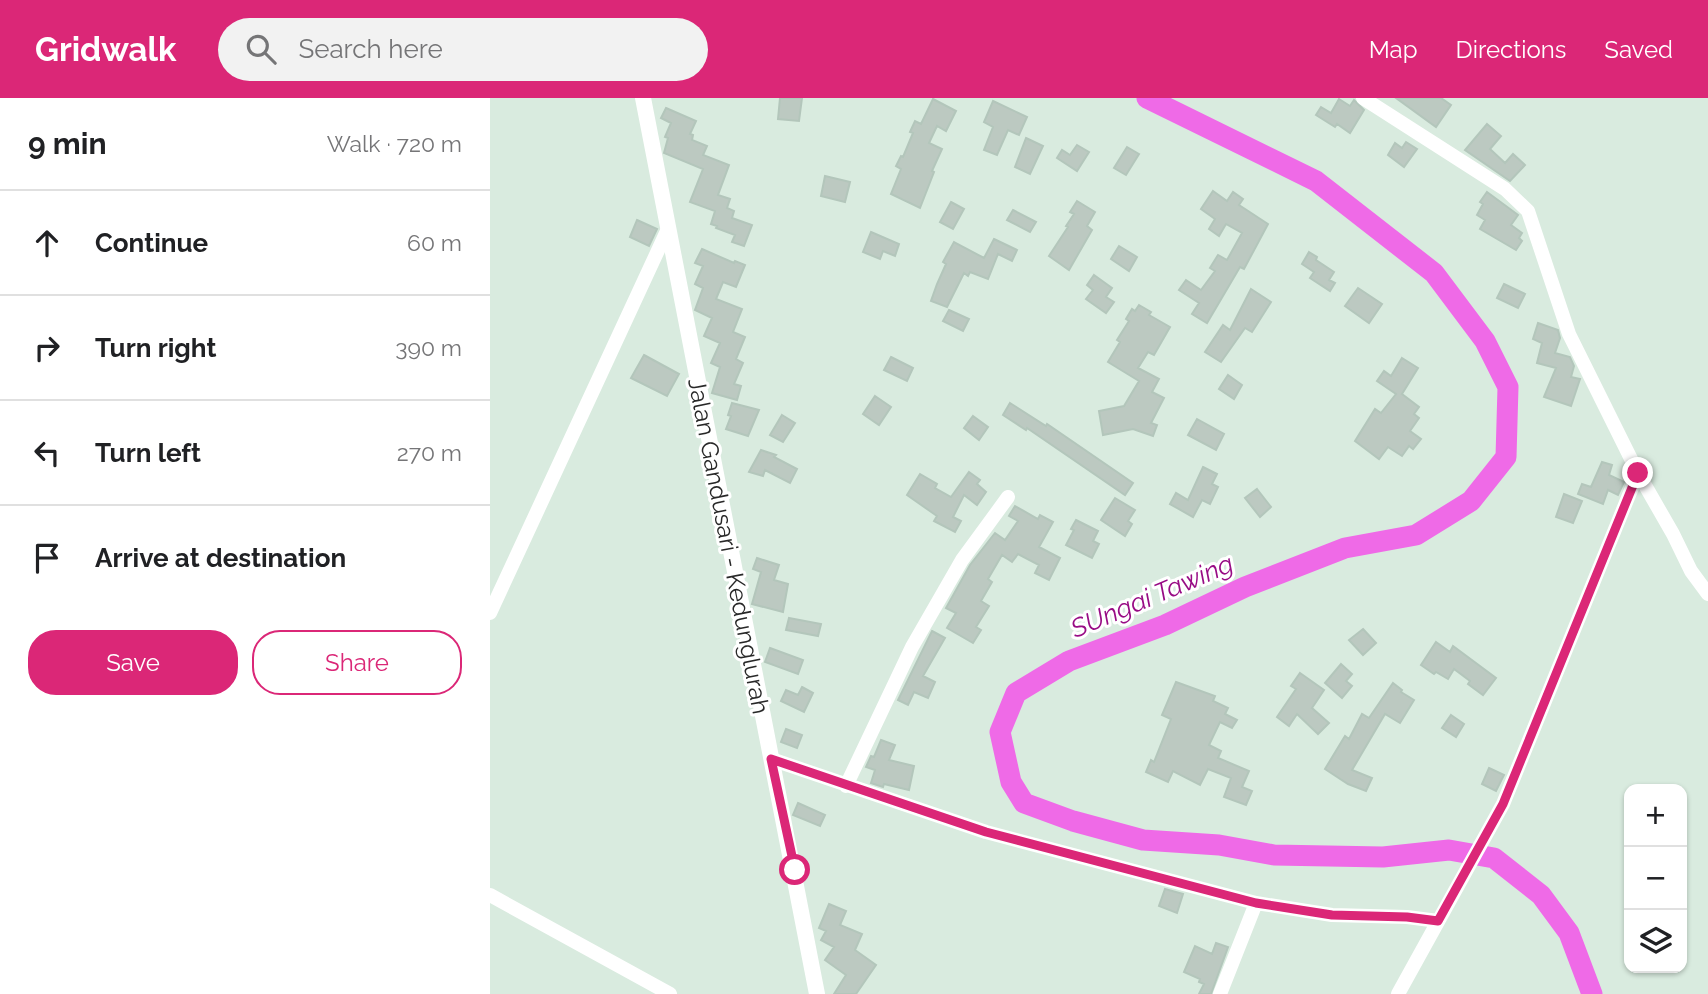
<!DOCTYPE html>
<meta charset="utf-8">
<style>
body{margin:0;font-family:Raleway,sans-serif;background:#f2f2f2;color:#202124}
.controls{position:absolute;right:21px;bottom:21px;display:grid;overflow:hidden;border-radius:14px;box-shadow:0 2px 5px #0004}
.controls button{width:63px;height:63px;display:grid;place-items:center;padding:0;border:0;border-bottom:2px solid #e0e0e0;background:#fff;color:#202124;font:35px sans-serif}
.stop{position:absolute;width:21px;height:21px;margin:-16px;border:5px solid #db2777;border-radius:50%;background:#fff}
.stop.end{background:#db2777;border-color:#fff;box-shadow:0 2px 7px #0008}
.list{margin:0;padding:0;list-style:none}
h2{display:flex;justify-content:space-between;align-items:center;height:91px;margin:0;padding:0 28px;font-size:30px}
h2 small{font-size:23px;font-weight:400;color:#757577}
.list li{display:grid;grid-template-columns:46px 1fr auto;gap:21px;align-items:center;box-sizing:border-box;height:105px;padding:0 28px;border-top:2px solid #e0e0e0}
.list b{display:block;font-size:26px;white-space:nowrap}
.list em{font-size:23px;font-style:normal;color:#757577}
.actions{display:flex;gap:14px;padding:21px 28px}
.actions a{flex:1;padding:16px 0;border:2px solid #db2777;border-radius:28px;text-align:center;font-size:24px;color:#db2777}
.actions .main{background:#db2777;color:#fff}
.icon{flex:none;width:38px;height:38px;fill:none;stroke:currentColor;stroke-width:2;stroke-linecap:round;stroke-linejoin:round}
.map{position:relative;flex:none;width:1218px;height:896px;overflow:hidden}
header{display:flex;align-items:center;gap:42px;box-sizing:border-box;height:98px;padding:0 35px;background:#db2777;color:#fff}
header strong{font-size:33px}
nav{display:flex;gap:38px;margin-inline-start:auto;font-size:24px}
.search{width:490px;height:63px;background:#f2f2f2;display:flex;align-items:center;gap:18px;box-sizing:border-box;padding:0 24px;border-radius:38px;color:#757577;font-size:26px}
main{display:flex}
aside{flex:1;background:#fff}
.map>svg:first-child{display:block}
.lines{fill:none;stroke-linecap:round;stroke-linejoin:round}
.river{stroke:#ef6ae7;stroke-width:21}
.building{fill:#bcc9c1;stroke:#b3c6bb;stroke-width:2}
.minor{stroke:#fff;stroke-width:14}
.tertiary{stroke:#fff;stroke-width:16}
.route{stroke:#db2777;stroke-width:9}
.labels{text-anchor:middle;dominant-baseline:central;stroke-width:6;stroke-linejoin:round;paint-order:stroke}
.street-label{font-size:24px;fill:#282828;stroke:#fff}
.water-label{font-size:26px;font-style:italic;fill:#980c85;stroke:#fff}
</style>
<header>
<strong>Gridwalk</strong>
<div class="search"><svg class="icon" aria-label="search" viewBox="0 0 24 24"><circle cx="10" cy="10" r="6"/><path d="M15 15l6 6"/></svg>Search here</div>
<nav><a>Map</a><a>Directions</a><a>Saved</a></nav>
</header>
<main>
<aside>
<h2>9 min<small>Walk · 720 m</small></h2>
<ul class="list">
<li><svg class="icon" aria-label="ahead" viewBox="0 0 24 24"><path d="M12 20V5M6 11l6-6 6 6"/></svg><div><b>Continue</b></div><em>60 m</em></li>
<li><svg class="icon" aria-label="right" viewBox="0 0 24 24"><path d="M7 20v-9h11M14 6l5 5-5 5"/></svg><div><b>Turn right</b></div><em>390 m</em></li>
<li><svg class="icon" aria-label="left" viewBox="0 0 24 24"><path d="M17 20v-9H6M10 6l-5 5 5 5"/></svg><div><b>Turn left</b></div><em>270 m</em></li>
<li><svg class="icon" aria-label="arrive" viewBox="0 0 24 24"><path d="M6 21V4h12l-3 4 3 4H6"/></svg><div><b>Arrive at destination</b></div></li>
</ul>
<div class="actions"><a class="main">Save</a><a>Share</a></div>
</aside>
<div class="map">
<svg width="1218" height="896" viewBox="0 0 1218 896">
<rect width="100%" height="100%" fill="#d9ebdf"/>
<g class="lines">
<path class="river" d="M657,0l169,83 118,92 51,68 23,46 -2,70 -35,44 -55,34 -71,13 -100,39 -80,38 -96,36 -53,32 -16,39 11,50 13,21 49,18 70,19 76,5 55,10 109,2 66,-7 45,8 47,37 28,38 23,61"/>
</g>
<path class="building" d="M290,0h22l-3,23 -21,-2z
M906,0h45l10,7 -15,22z
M443,1l23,12 -10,20 -9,-5 -8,17 13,6 -10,22 2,1 -14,36 -29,-14 10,-25 -5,-3 5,-10 2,1 10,-24 -3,-1 5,-11 6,3z
M849,1l11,7 4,-6 10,10 -14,23 -13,-9 -2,3 -19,-12 5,-8 10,6z
M503,3l34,16 -8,18 -11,-5 -11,25 -13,-5 9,-23 -9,-5z
M176,10l30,13 -6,13 3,1 -1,5 15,6 -4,9 26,10 -11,30 12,4 -3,9 7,3 -2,7 20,7 -8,21 -12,-4 3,-7 -19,-7 1,-2 -6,-2 4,-13 -25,-9 13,-33 -39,-16 4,-15 -3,-1 6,-14 -10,-5z
M997,26l14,12 -11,13 15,14 8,-9 12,11 -15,16 -45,-31z
M536,40l17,8 -13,28 -15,-7z
M916,44l11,7 -13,18 -16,-12 7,-12 7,5z
M587,47l12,7 -12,19 -20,-13 5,-8 8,5z
M637,49l12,7 -13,21 -12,-7z
M335,78l25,6 -5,20 -24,-6z
M723,93l14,10 6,-9 10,7 -4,6 29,19 -24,45 -4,-2 -33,56 -15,-9 7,-11 -20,-13 7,-10 15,10 14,-19 -5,-3 8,-13 9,5 15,-27 -16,-9 -7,12 -10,-7 6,-10 -14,-10z
M997,94l31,23 -7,10 11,8 -3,5 3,3 -6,9 -36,-21 5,-9 -8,-5 6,-11 -3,-2z
M587,103l18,11 -8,14 5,4 -23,40 -20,-14 19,-29 -2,-1 8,-12 -4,-2z
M461,104l13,7 -11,20 -13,-7z
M523,112l23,12 -6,10 -23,-12z
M147,122l20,9 -8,17 -19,-9z
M381,134l28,12 -4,12 -12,-5 -3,8 -17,-7z
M504,141l23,11 -5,11 -14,-7 -10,25 -18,-7 -2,4 -4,-3 -17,34 -16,-6 6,-17 9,-20 -3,-2 11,-20 30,16z
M629,148l18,11 -8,14 -18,-12z
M212,151l32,14 1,-2 10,4 -9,22 -13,-5 -7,17 26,10 -9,23 12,5 -9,22 7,4 -9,21 7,2 -4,14 -25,-7 8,-26 -9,-4 9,-20 -16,-7 8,-18 -17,-8 8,-22 -8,-4 8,-18 -8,-3z
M819,154l8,5 -1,3 18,12 -5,8 6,3 -5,8 -20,-13 4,-6 -12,-8z
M604,177l18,13 -6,9 8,5 -8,11 -20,-14 7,-9 -6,-5z
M1014,186l21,10 -7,14 -21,-10z
M868,190l24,16 -13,19 -24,-17z
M761,191l20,13 -19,30 -7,-4 -24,34 -16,-10 18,-27 7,5z
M649,207l12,7 -2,3 21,12 -16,28 -6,-3 -10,16 21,11 -7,13 12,6 -13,25 6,2 -4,11 -20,-7 -30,6 -4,-24 25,-5 15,-25 -31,-19 12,-20 -3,-2 12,-19 -3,-2 6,-10 3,2z
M459,212l20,9 -6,12 -20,-10z
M1048,225l20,7 2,8 -5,15 15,4 4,9 -3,11 9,2 -9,27 -27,-9 12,-29 -19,-5 5,-20 -9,-4z
M154,257l35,19 -12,22 -36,-18z
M401,259l22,11 -6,13 -23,-11z
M912,260l16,10 -16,26 17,13 -5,7 5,4 -9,13 11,8 -8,10 -4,-3 -7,10 -14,-9 -9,12 -24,-18 20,-32 6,4 15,-19 -19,-13 7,-10 7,5z
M738,277l14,10 -8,14 -15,-10z
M385,298l16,11 -12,18 -16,-11z
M242,305l27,7 -11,26 -22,-7 5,-13 -3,-1z
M520,305l36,23 1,-2 86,59 -8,12 -98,-67 -1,2 -23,-15z
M292,317l13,8 -12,19 -13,-7z
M483,318l15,11 -9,13 -15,-12z
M707,321l27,15 -8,16 -28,-15z
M271,352l15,5 -2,2 23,12 -7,14 -25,-13 -2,6 -14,-4z
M1112,364l10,3 -3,10 15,7 -6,13 -10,-5 -5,14 -25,-10 4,-10 9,3z
M713,369l14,7 -5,10 6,3 -8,17 -8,-4 -9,17 -23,-13 6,-11 12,7z
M479,374l11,8 -3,4 9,8 -9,13 -13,-10 -11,22 8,4 -6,11 -21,-11 3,-5 -30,-21 13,-21 17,10 -2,4 16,9z
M767,391l14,18 -11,10 -15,-19z
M1074,396l18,7 -9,22 -17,-6z
M625,400l20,12 -7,11 4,3 -7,12 -24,-16z
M525,408l23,13 2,-4 13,7 -14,25 21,11 -11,22 -14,-7 4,-8 -21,-11 -6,8 -10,-7 -14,24 4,3 -11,19 8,5 -13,21 5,3 -8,13 -26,-15 9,-15 -10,-5 24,-43 25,-32 10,7 13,-19 -9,-5z
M586,422l22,11 -5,10 6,3 -7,14 -26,-13 8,-15 -3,-1z
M267,460l22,7 -5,15 14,4 -5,28 -31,-8 9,-32 -8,-3z
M299,520l32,6 -3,12 -32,-6z
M873,531l13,14 -13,12 -14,-15z
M442,533l13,7 -22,38 12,6 -7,16 -14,-6 -6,13 -10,-5z
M946,544l14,10 3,-6 43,32 -13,17 -15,-11 2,-3 -16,-12 -6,10 -12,-7 -2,2 -13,-9z
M280,550l33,12 -5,14 -33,-12z
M851,566l11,10 -6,7 6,5 -10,12 -17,-15z
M810,575l24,17 -12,18 17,15 -11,11 -21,-20 -8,12 -12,-9 19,-28 -5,-3z
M686,584l39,14 -2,5 15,7 -3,6 12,6 -5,8 -12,-6 -11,23 12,6 -3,7 31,13 -7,16 10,4 -6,14 -22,-8 7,-19 -23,-9 -8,16 -27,-14 -5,11 -22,-10 5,-12 3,2 17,-43 -9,-4z
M903,585l9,7 -1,2 13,8 -14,23 -15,-9 -33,56 20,8 -6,13 -18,-7 -23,-15 20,-33 4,3 13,-25 7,4z
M312,589l11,6 -9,19 -23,-11 5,-11 12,5z
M961,617l13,9 -8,13 -14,-9z
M296,631l16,6 -5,13 -16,-6z
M391,642l14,5 -6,15 25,6 -5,24 -25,-6 -1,3 -12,-4 4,-13 -9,-3 5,-11 3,1z
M999,670l15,7 -8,16 -14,-7z
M308,705l27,12 -5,11 -27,-11z
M675,791l18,5 -6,19 -18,-7z
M339,806l17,7 -6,14 22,9 -7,16 21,15 -20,29h-22l12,-19 -21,-15 9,-13 -13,-7 5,-9 -7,-3z
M726,845l12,4 -17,47h-12l5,-10 -5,-2 1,-3 -16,-7 11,-26 17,8z"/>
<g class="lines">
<path class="minor" d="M873,0l142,91 23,22 41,123 69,139 35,61 18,37 17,23
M0,515l177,-382
M281,661l215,73 270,71 -36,91
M356,688l66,-139 50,-87 46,-63
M0,797l180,99
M766,805l76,12 75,2 31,4
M908,896l105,-190 135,-331"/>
<path class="tertiary" d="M153,0l174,896"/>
</g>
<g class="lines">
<path class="route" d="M305,772l-24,-111 215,73 270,71 76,12 75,2 31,4 65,-117 135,-331"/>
</g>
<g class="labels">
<g class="street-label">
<text transform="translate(239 448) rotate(79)">Jalan Gandusari - Kedunglurah</text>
</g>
<g class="water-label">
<text transform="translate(662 498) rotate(-23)">SUngai Tawing</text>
</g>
</g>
</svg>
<div class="controls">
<button>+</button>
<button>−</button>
<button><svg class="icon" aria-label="layers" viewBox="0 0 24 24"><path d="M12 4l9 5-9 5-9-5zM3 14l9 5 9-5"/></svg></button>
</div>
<div class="stop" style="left:305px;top:772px"></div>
<div class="stop end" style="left:1148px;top:375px"></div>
</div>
</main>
